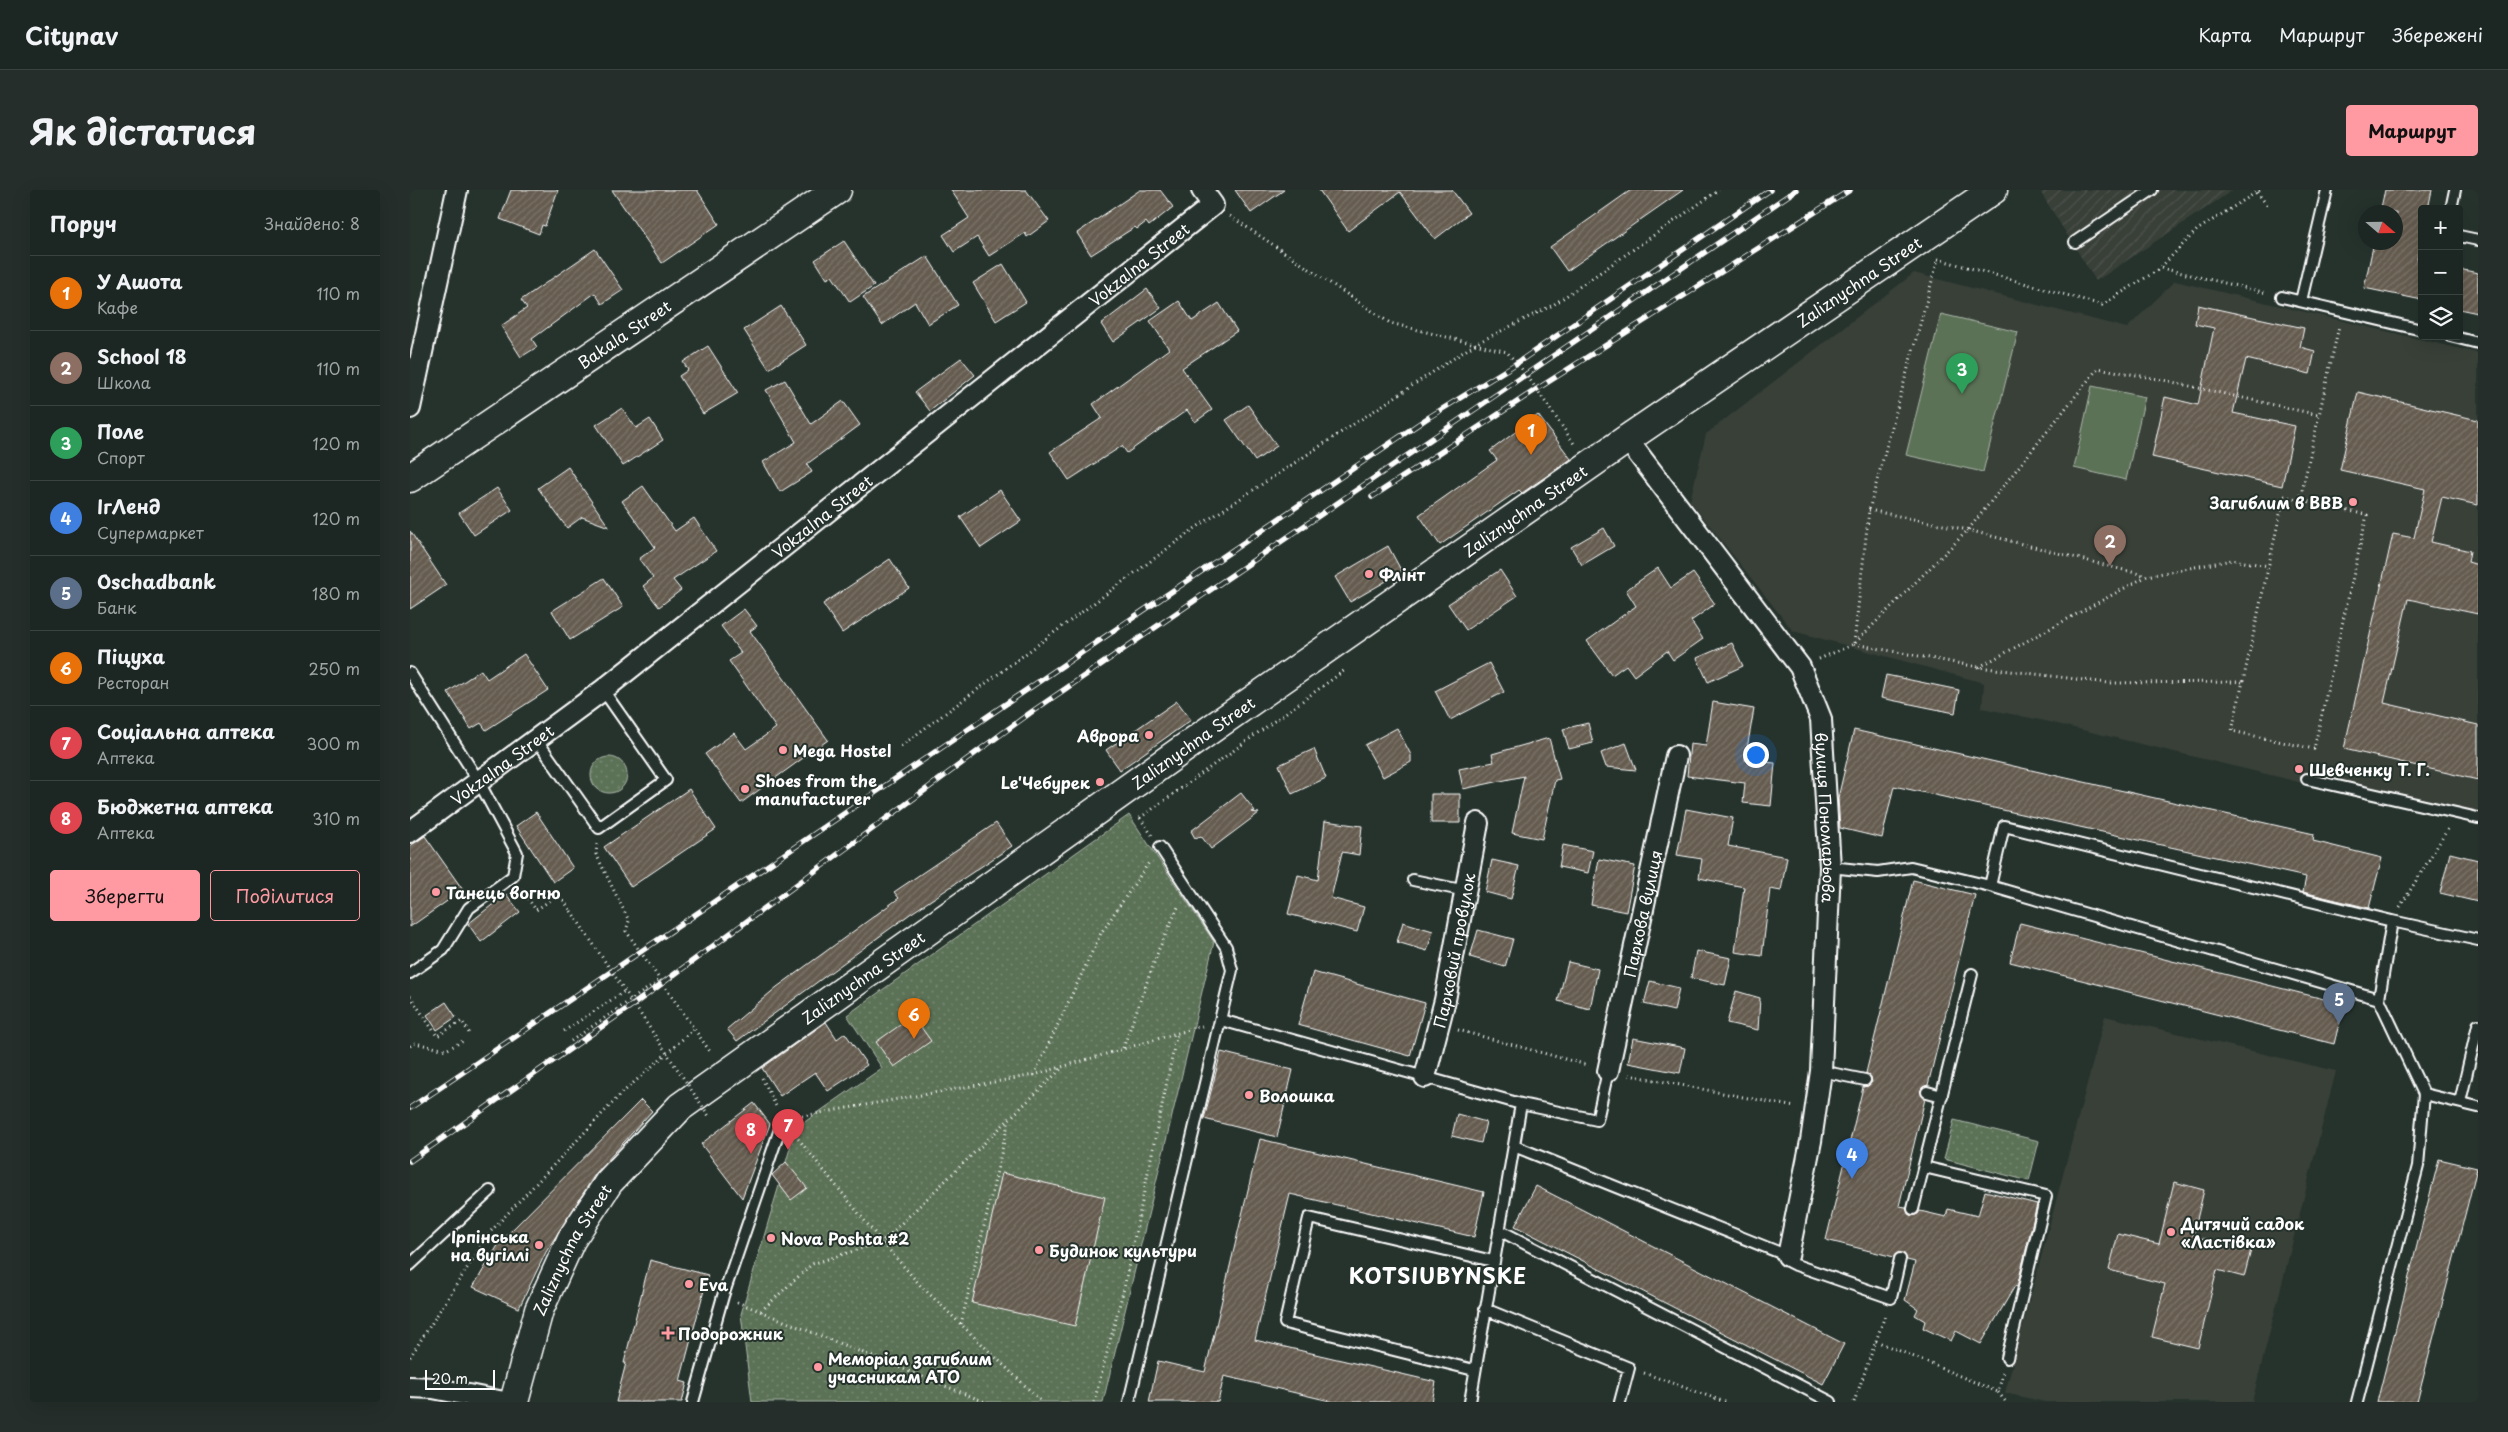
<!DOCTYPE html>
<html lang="uk">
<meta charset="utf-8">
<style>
body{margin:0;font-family:"Playpen Sans",sans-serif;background:#252e2a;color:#f1f3f6}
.controls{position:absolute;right:15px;top:15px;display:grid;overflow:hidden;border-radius:5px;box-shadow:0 5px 20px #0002}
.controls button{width:45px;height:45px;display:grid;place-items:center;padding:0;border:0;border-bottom:1px solid #3a4340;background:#1c2622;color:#f1f3f6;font:25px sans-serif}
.compass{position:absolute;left:1948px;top:15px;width:45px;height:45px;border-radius:50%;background:#1c2622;box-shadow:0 5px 20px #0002;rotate:110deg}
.scale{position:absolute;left:15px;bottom:12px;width:70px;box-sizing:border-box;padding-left:5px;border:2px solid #fff;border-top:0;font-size:14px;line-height:18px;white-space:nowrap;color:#fff;-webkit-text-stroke:4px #26332d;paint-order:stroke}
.you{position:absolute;left:1345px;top:564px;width:18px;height:18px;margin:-12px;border:4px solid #fff;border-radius:50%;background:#1a73e8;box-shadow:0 0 0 8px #1a73e833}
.badge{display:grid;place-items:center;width:32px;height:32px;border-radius:50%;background:#ff9aa2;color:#fff;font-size:16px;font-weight:700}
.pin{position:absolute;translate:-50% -41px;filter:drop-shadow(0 1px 2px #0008)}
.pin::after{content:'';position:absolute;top:26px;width:18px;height:15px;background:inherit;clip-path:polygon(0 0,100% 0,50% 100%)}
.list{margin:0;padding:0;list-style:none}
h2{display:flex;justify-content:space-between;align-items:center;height:65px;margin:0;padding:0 20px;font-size:21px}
h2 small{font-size:16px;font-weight:400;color:#a0a5a5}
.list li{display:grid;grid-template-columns:32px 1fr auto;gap:15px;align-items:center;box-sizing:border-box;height:75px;padding:0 20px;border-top:1px solid #3a4340}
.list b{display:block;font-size:19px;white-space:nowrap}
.list p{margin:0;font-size:16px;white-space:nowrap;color:#a0a5a5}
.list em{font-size:16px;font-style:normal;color:#a0a5a5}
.actions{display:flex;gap:10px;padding:15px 20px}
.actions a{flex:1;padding:11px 0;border:1px solid #ff9aa2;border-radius:5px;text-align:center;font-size:18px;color:#ff9aa2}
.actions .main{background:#ff9aa2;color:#111}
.icon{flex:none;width:28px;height:28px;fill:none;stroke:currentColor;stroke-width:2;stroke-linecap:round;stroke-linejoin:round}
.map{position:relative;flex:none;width:2068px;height:1212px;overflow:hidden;border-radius:5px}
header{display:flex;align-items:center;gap:30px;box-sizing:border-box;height:70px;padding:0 25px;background:#1c2622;border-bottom:1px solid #3a4340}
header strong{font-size:24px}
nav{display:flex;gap:28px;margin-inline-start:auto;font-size:18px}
.intro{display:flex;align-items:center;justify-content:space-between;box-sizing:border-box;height:120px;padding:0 30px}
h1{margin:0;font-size:35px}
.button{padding:12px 22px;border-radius:5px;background:#ff9aa2;color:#111;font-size:18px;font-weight:700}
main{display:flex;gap:30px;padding:0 30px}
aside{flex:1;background:#1c2622;border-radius:5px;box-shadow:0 5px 20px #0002}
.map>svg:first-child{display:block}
.built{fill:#393f38}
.industrial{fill:url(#industrial-furrows)}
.grass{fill:url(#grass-dots);stroke:#adb8ab}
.pitch{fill:#5b7257;stroke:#adb8ab}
.building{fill:url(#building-hatch);stroke:#fff}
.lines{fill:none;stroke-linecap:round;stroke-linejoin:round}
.lane-casing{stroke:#fff;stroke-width:14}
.street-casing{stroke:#fff;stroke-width:24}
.secondary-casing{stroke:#fff;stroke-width:31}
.path{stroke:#fff;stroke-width:3;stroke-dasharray:1 4;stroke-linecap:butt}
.lane{stroke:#26332d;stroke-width:10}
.street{stroke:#26332d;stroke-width:20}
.secondary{stroke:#26332d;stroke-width:28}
.rail-casing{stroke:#fff;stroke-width:5.5}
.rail{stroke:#26332d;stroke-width:4;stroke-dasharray:11;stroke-linecap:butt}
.path-bridge{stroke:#fff;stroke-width:3;stroke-dasharray:1 4;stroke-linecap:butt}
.poi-dot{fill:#ff9aa2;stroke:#26332d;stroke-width:2}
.labels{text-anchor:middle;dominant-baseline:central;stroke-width:4;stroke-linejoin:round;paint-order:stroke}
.street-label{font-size:16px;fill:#fff;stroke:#26332d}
.poi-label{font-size:16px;font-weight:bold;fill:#fff;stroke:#26332d;text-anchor:start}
.district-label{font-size:21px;font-weight:bold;letter-spacing:1px;fill:#fff;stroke:#26332d}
</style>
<header>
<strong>Citynav</strong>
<nav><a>Карта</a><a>Маршрут</a><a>Збережені</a></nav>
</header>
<div class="intro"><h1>Як дістатися</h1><a class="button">Маршрут</a></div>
<main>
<aside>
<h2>Поруч<small>Знайдено: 8</small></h2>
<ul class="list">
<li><span class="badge" style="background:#e8710a">1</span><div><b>У Ашота</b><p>Кафе</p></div><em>110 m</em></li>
<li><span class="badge" style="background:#8d6e63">2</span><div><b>School 18</b><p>Школа</p></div><em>110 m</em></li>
<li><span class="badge" style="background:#2e9e5b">3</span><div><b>Поле</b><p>Спорт</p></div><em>120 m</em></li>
<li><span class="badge" style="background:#3f7fe0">4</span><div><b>ІгЛенд</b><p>Супермаркет</p></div><em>120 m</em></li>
<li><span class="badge" style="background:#5c6f8a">5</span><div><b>Oschadbank</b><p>Банк</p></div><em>180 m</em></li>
<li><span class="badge" style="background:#e8710a">6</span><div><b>Піцуха</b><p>Ресторан</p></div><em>250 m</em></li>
<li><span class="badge" style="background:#e0444e">7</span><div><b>Соціальна аптека</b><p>Аптека</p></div><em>300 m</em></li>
<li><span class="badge" style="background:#e0444e">8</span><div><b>Бюджетна аптека</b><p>Аптека</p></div><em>310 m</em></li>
</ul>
<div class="actions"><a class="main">Зберегти</a><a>Поділитися</a></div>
</aside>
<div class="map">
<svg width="2068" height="1212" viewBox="0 0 2068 1212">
<defs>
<pattern id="industrial-furrows" width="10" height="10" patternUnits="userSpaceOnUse" patternTransform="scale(1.25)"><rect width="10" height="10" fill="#393f38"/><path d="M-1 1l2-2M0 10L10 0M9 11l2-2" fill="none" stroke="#4d524c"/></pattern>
<pattern id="grass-dots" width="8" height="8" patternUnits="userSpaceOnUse" patternTransform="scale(1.25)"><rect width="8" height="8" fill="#5b7257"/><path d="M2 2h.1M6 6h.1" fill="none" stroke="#748770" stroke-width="1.8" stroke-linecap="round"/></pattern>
<pattern id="building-hatch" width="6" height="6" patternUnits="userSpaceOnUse" patternTransform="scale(1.25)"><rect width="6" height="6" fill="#655c50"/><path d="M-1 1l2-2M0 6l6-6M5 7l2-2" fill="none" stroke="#7c746a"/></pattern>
</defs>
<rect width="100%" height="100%" fill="#26332d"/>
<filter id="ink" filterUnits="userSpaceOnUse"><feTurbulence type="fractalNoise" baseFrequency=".02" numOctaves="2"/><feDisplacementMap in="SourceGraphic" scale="10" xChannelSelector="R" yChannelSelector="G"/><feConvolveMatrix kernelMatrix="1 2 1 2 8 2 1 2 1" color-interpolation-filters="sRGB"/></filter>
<g filter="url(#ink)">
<path class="built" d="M1504,83l213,55 48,-47 303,72v472l-433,-104 -63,-13 2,-25 -191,-52 -103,-130 16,-67z
M1695,826l231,55 -84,331h-207l-40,-9z"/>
<path class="industrial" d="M1636,0h187l-137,91 -55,-88z"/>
<path class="grass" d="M181 585a18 18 0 1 1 36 0a18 18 0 1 1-36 0Z
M719,625l85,127 -111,460h-351l-11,-88 55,-186 86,-60 -35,-53z
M1544,930l85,21 -10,40 -85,-22z"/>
<path class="pitch" d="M1531,124l77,18 -35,140 -77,-17z
M1682,196l53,11 -19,83 -52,-12z"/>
<path class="building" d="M101,0h47l-13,36 -3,-1 -3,9 -39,-15z
M202,0h85l22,34 -57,39z
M541,0h75l23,31 -22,16 -2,-4 -36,23 -12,-19 -23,15 -11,-17 26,-17z
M730,0h20l13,17 -24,19 -3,-4 -9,7 -2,-2 -44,28 -14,-22z
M825,0h49l-33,23z
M909,0h133l17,23 -34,26 -35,-47 -52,39z
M1221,0h52l-116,81 -17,-24z
M1975,0h47l-4,19h-6v28l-5,22 5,2v39l-58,-12 10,-46h22v-30h-16z
M434,51l30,45 -24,16 -18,-26 -5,3 -12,-19z
M185,59l28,41 -21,14 -7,-11 -63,46 5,8 -16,10 -20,-31 26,-18 -6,-8z
M517,66l31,49 -30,19 -13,-22 -33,23 -19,-28z
M593,74l23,38 -30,19 -23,-38z
M2049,79l19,4v40l-19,-4z
M737,99l14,19 -48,34 -12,-18z
M769,111l13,20 27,-18 18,28 -55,37 30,42 -17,12 -8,-12 -60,43 -5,-7 -53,34 -19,-28 52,-34 -9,-14 76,-55 -19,-28z
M1788,115l106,23 -4,19 15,4 -5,23 -64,-15 -13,54 62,13 -13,60 -130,-29 13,-60 33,8 16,-77 -19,-4z
M371,116l25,39 -37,24 -25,-39z
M298,156l30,47 -35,21 -24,-38 9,-6 -5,-8z
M551,168l14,17 -45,36 -15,-19z
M375,190l26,44 32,-23 17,24 -53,39 5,8 -32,20 -17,-30 33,-20 -30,-52z
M1948,202l120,28v85l-36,-8 -11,45 39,9 -2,11 10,3v49l-70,-15 -24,104 94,22v55l-134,-31 49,-215 21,4 11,-49 -85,-19z
M838,215l29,41 -22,15 -29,-41z
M212,218l14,20 14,-9 13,21 -40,26 -27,-41z
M1128,225l33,44 -49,34 -3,-3 -79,55 -21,-30 78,-55 -7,-9z
M158,277l41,60 -27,-10 -15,11 -29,-40z
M233,296l32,45 19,-13 22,33 -43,29 8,10 -22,17 -16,-21 10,-8 -14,-19 16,-12 -33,-46z
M87,298l15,22 -38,25 -15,-22z
M590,300l21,31 -40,27 -21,-31z
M1194,338l10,18 -32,19 -11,-18z
M0,341l36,54 -36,24z
M978,356l14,26 -52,30 -15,-25z
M480,369l19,29 -67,45 -19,-29z
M1248,378l13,20 22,-15 22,31 -24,17 12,18 -30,21 -6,-9 -33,25 -8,-11 -14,10 -25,-34 49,-35 -10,-16z
M1090,380l17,26 -51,34 -18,-26z
M194,388l19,29 -53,33 -18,-29z
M334,419l13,17 -7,5 78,109 -87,63 -36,-49 29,-21 12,16 30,-21 -47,-67 12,-8 -20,-27z
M1322,453l11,23 -35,16 -11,-24z
M114,464l24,36 -62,40 -5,-7 -10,6 -23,-37 33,-22 6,9z
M1079,473l15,29 -54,28 -15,-29z
M1476,485l73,15 -4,23 -74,-15z
M767,511l14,19 -71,50 -14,-20z
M1303,512l41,7 -9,51 30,3 -4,43 -28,-3 2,-20 -58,-7 3,-32 16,2z
M1178,533l5,20 -24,6 -6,-20z
M987,538l14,27v7l-28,15 -18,-32z
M1444,540l460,104 -1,7 69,17 -13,50 -66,-16 3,-15 -412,-91 -12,52 -42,-10 -2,-30z
M1139,548l11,41 -5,1 -13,59 -30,-6 12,-57 -61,13 -4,-20 35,-7 -2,-8z
M1216,553l10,27 -30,-3 -5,-14z
M904,559l12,29 -34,16 -13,-29z
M279,599l27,40 -85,58 -27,-40z
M831,603l14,18 -4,1 8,1 -48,36 -10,-13 -6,2 -4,-7z
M1021,604h29v29h-29z
M1276,619l47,9 -5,28 59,11 -6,34 -11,-2 -8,67 -27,-4 9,-65 -45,-9 3,-19 -25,-4z
M126,622l37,56 -20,14 -37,-56z
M915,631l37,5 -3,29 -17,-3 -11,46 33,9 -7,25 -69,-18 10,-39 20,5z
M586,633l16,23 -102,68 -173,127 -10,-12 50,-42 122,-89 -5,-6z
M15,646l38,54 -53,37v-81z
M1153,655l30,6 -5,22 -29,-6z
M2040,663l28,7v42l-38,-9z
M1189,669l36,7 -9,46 -35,-7z
M1082,670l27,6 -8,33 -26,-7z
M1503,690l62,15 -47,190 -5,2 -3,4 5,8 -26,107 7,1 2,7 4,2 6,-2 2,-3 26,6 2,-8 30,7 7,-25 52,13 -20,83 -2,-1 -34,58 -25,-13 -5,10 -28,-13 2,-7 -10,-6 3,-6 -13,-9 10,-38 -8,-2 -3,-6 -6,-1 -4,4 -68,-17 37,-153 5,-1 4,-4 -1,-5 -5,-4z
M96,704l14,18 -39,30 -13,-18z
M993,732l30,9 -6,20 -30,-9z
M1610,733l324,81 -10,40 -324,-82z
M1068,740l35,9 -8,28 -35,-10z
M1286,761l35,7 -6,27 -34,-7z
M1158,772l30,7 -8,40 -32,-8z
M903,782l112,31 -15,53 -112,-31z
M1240,791l29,7 -5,23 -30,-7z
M1326,801l24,7 -2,32 -31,-7z
M36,812l10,15 -19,13 -10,-15z
M503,826l18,25 -37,26 -18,-25z
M416,832l11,17 8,-6 22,32 -39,26 -13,-19 -35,24 -18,-28z
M1223,848l52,10 -5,25 -52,-10z
M811,862l72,18 -16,67 -73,-18z
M231,910l11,11 -56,62 -50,79 -27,56 -46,-21 27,-45z
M344,913l16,21 -28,74 -41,-54z
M1047,924l29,8 -5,21 -29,-7z
M850,949l224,53 -10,45 -184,-43 -35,146 181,42 -4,20h-98l-110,-26 -6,26h-69l9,-41 47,11z
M2029,969l38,9 -60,234h-40z
M376,972l21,26 -16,12 -19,-25z
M592,983l103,24 -30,129 -103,-23z
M1764,992l30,8 -11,46 58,14 -7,27 -27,-7 -19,78 -46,-11 13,-53 -56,-14 9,-36 41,10z
M1126,996l308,158 -21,40 -308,-158z
M240,1070l58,15 -28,106 7,2 -5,19h-66l10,-39h-2z"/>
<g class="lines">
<defs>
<path id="lane" d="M2041,19l4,-19
M2049,46l19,4
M1665,52l77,-52
M1872,107l140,33
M1891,111l26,-111
M2040,146l28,7
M0,483l68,107 39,73 -4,23 -44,32 -26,42 -33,23
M126,549l63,89 67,-48 -63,-90
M1897,589l171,39
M1420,677l48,5 33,-5 79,19 389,113
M1003,690l53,11
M1580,696l14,-60 388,95 -13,78 45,95 54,13
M1982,731l86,19
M811,830l300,84 -51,298
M1411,881l44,9
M1517,902l15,4
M2050,912l18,-77
M1111,914l76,16 11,-49
M1104,956l274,110 1,6 4,2 98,34 9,-39
M1514,977l122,29 -39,162
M1503,1019l59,-235
M1089,1040l332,172
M0,1075l80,-74
M1075,1119l144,59 -9,34
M1064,1180l-189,-47 24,-105 184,43
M283,1212l30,-106 60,-176
M719,1212l103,-432 -6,-23 -66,-100
M1947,1212l61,-236 6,-72"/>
<g id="street">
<path d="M0,218l47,-218"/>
<path id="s1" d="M1217,249l173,228 21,52 9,148 -9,204 -10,70 -23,115"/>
<path id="s2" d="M0,642l193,-142 610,-485 -11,-15"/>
<path id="s3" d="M1198,881l68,-315"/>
<path id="s4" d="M1015,887l20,-77 33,-177"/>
<path d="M0,1197l23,1 71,14"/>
</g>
<g id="secondary">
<path id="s5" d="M0,288l427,-288"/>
<path id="s6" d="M104,1212l25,-92 32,-70 38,-58 71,-75 534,-380 413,-288 366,-249"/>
</g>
</defs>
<use href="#lane" class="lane-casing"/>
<use href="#street" class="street-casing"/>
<use href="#secondary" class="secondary-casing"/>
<path class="path" d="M1847,2l12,16
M820,26l160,107 117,29 19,22 49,71
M1528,69l164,46 59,-37 106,25
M1751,77l36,-37 63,-40
M1874,306l83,19 -53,234 -82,-18z
M1890,310l39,-174
M1459,320l99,20 179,46
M1444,453l15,-133 69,-251
M1444,454l124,23 130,16 135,-1
M1409,469l35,-15 114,-114 130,-162 65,12 156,35
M1569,477l168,-91 85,-16 37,6
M491,556l293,-217 283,-186 76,-38 166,-115
M730,628l205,-148
M730,628l12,17
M187,654l-1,10 33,67 -3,10 85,122
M112,700l14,20 23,-16 12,17
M1990,717l49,-80
M0,806l27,40 25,-15 9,15
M1048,840l129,35
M154,841l61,-40
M161,851l89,-61
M0,856l5,-3 31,7 17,-9
M713,858l36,-99 20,-44
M624,885l67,-142 49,-72
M1219,885l166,32
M352,888l14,28
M387,927l237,-42 168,-49
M385,945l87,107 38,43 122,117
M327,1112l248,100
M351,1121l51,-47 70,-22 181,-175
M551,1134l48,-204
M1466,1151l122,51
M0,1167l81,-126 130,-137 73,-65
M1234,1183l81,29
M1593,1183l-5,19 8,10
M684,1212l30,-114 53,-255
M1444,1212l32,-89"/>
<use href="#lane" class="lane"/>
<use href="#street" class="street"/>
<use href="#secondary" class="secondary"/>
<defs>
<path id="rail" d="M962,307l165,-108 313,-199
M0,918l1016,-689 91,-56 253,-173
M0,971l224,-157 396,-291 766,-523"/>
</defs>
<use href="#rail" class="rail-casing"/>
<use href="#rail" class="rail"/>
<path class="path-bridge" d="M161,721l138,205"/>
</g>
</g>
<g class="poi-dot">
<circle cx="1943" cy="312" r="5"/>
<circle cx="959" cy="384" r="5"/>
<circle cx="739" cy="545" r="5"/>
<circle cx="373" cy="560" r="5"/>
<circle cx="1889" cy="579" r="5"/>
<circle cx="690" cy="592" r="5"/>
<circle cx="335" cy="599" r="5"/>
<circle cx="26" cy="702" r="5"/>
<circle cx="839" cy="905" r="5"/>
<circle cx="1761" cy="1042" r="5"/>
<circle cx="361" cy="1048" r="5"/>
<circle cx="129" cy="1055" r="5"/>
<circle cx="629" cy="1060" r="5"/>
<circle cx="279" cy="1094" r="5"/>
<path d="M255.5 1135.5h5v5h5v5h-5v5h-5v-5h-5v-5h5z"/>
<circle cx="408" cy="1177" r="5"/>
</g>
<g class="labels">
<g class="street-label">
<text stroke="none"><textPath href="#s2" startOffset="924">Vokzalna Street</textPath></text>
<text stroke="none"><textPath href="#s6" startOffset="1784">Zaliznychna Street</textPath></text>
<text stroke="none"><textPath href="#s5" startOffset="258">Bakala Street</textPath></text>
<text stroke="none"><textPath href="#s6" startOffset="1379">Zaliznychna Street</textPath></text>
<text stroke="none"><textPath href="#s2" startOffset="519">Vokzalna Street</textPath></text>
<text stroke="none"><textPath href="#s6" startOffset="974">Zaliznychna Street</textPath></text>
<text stroke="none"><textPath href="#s2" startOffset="114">Vokzalna Street</textPath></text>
<text stroke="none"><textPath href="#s1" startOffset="441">вулиця Пономарьова</textPath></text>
<text stroke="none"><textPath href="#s3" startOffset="161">Паркова вулиця</textPath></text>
<text stroke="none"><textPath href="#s4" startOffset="130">Парковий провулок</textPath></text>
<text stroke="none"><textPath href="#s6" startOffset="569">Zaliznychna Street</textPath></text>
<text stroke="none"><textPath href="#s6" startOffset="164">Zaliznychna Street</textPath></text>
</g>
<g class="poi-label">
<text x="1933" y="312" text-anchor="end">Загиблим в ВВВ</text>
<text x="969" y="384">Флінт</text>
<text x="729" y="545" text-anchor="end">Аврора</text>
<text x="383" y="560">Mega Hostel</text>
<text x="1899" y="579">Шевченку Т. Г.</text>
<text x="345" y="590">Shoes from the<tspan x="345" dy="18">manufacturer</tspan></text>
<text x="680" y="592" text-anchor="end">Le'Чебурек</text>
<text x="36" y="702">Танець вогню</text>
<text x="849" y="905">Волошка</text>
<text x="1771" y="1033">Дитячий садок<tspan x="1771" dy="18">«Ластівка»</tspan></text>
<text x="119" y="1046" text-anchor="end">Ірпінська<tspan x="119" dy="18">на вугіллі</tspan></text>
<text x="371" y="1048">Nova Poshta #2</text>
<text x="639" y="1060">Будинок культури</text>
<text x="289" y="1094">Eva</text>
<text x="268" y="1143">Подорожник</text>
<text x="418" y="1168">Меморіал загиблим<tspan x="418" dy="18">учасникам АТО</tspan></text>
</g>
<g class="district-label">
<text x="1028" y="1085">KOTSIUBYNSKE</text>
</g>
</g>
</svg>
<div class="controls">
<button>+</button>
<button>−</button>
<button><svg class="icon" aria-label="layers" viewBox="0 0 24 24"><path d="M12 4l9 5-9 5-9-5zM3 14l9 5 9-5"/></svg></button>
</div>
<svg class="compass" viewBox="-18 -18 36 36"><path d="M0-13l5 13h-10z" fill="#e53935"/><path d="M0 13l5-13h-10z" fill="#a0a5a5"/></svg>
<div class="scale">20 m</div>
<div class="you"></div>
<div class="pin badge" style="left:1121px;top:265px;background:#e8710a">1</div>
<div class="pin badge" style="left:1700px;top:376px;background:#8d6e63">2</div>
<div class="pin badge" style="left:1552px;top:204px;background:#2e9e5b">3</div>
<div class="pin badge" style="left:1442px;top:989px;background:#3f7fe0">4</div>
<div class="pin badge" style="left:1929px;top:834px;background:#5c6f8a">5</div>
<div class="pin badge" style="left:504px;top:849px;background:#e8710a">6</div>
<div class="pin badge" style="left:378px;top:960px;background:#e0444e">7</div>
<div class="pin badge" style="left:341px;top:964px;background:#e0444e">8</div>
</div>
</main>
